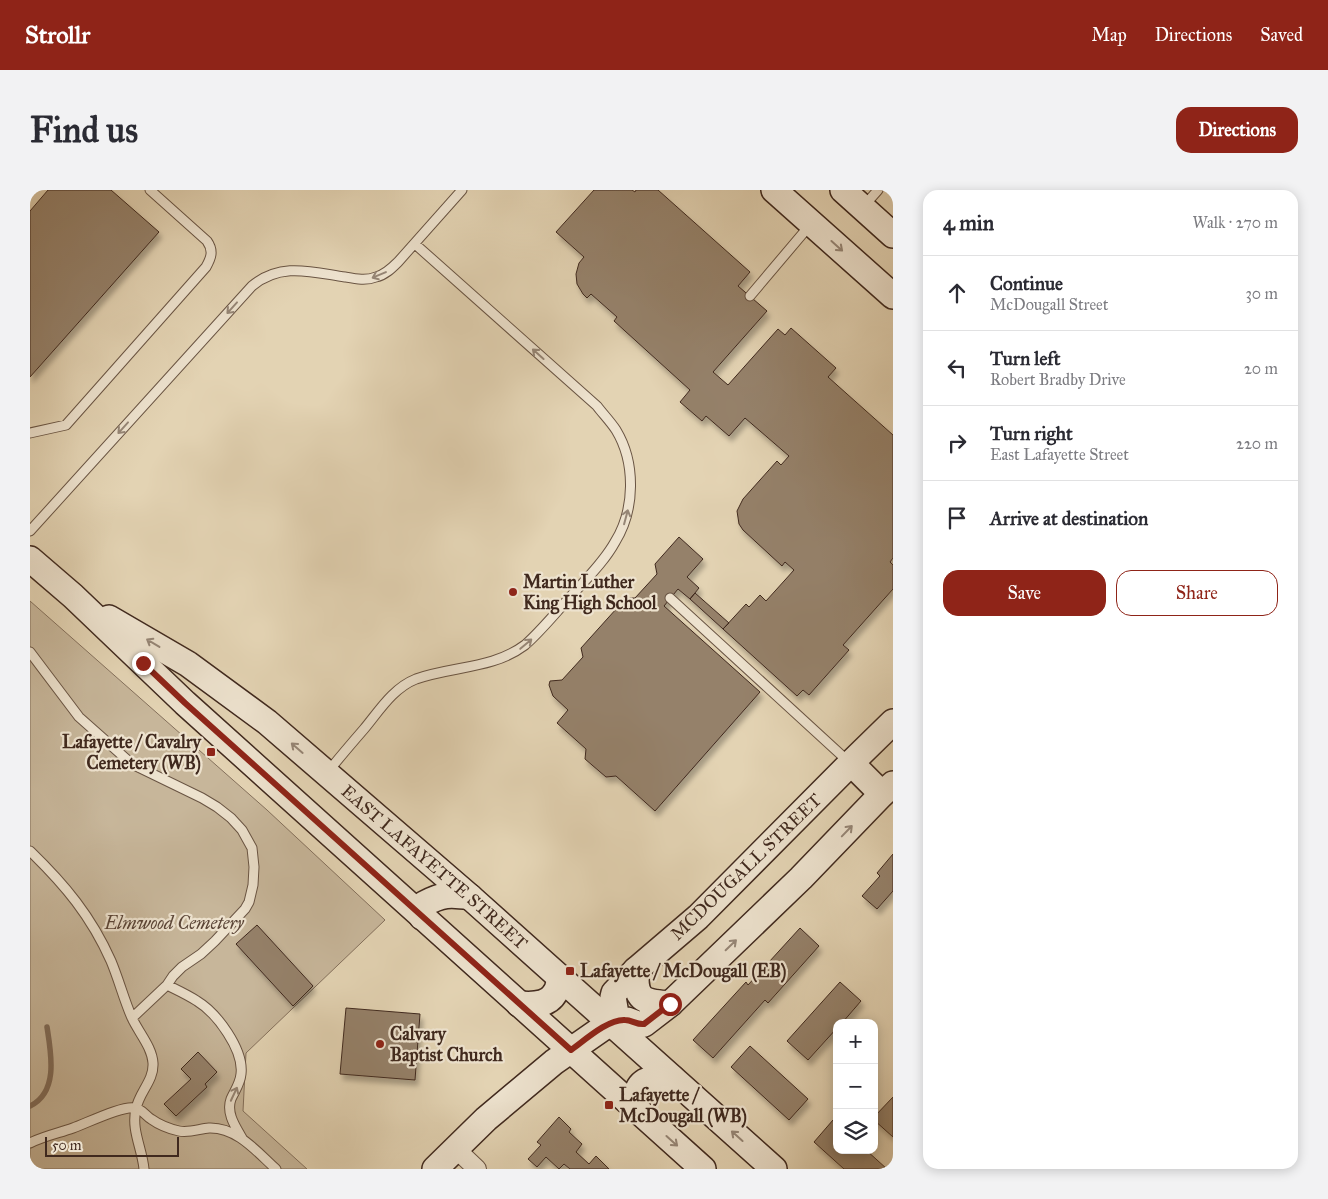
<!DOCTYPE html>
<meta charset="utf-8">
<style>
body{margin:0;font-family:"IM FELL Great Primer",serif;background:#f2f2f3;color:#2b2b33}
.controls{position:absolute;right:15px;bottom:15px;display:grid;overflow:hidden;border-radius:10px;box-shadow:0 2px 12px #0003}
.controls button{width:45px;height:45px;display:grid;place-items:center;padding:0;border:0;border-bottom:1px solid #e1e1e2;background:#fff;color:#2b2b33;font:25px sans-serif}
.scale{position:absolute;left:15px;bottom:12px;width:134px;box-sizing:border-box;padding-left:5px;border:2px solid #40291e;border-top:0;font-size:14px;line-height:18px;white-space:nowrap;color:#40291e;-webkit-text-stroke:4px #ede2ce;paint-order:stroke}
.stop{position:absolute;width:15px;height:15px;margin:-11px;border:4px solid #8f2418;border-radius:50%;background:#fff}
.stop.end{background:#8f2418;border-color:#fff;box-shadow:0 1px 5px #0008}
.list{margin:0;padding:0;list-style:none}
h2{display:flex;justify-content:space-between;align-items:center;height:65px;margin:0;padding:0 20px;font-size:21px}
h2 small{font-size:16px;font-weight:400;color:#7c7c81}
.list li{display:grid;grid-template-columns:32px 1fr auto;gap:15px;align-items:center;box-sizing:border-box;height:75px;padding:0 20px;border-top:1px solid #e1e1e2}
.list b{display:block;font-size:19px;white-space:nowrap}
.list p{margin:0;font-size:16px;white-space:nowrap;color:#7c7c81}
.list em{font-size:16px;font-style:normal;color:#7c7c81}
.actions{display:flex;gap:10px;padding:15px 20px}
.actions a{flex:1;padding:11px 0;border:1px solid #8f2418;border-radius:15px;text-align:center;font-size:18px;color:#8f2418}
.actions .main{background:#8f2418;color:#fff}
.icon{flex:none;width:28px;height:28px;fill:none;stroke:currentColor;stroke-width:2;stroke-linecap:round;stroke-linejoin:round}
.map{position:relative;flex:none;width:863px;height:979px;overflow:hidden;border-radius:15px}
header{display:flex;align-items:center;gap:30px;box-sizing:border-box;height:70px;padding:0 25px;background:#8f2418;color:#fff}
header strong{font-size:24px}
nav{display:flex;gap:28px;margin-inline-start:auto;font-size:18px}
.intro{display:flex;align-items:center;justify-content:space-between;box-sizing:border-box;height:120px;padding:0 30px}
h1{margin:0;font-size:35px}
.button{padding:12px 22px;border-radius:15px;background:#8f2418;color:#fff;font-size:18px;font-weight:700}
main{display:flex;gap:30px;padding:0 30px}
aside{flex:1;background:#fff;border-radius:15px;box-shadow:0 2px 12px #0003}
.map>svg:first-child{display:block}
.green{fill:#c7b69a;stroke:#84705c}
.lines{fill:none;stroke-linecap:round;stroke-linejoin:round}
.stream{stroke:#816c59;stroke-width:5.5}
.building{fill:#95816b;stroke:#40291e;filter:url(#shadow)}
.lane-casing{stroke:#695443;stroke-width:11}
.street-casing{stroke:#695443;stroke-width:20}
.secondary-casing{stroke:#40291e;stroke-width:28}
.lane{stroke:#ede2ce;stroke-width:9}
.street{stroke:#ede2ce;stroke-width:18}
.secondary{stroke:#ede2ce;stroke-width:25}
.oneway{stroke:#968676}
.route{stroke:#8f2418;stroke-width:6}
.poi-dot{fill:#8f2418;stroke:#ede2ce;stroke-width:2}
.labels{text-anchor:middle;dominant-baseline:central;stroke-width:4.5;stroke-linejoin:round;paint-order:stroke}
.poi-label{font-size:18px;font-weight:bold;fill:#40291e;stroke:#ede2ce;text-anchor:start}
.street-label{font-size:18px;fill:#40291e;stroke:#ede2ce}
.park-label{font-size:18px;font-style:italic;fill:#5b4537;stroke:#ede2ce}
</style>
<header>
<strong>Strollr</strong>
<nav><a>Map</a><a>Directions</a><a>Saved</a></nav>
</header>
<div class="intro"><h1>Find us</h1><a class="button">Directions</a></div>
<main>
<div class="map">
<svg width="863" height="979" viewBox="0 0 863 979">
<defs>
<filter id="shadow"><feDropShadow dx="3" dy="5.5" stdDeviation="2.5" flood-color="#0004"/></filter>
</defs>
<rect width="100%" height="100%" fill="#e3d3b3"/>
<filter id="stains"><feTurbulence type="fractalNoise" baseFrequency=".004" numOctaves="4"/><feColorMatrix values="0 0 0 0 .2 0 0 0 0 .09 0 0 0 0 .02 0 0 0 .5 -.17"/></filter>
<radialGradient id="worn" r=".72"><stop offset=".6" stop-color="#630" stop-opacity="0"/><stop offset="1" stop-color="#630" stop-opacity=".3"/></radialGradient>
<path class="green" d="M0,411l237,209 118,110 -139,133 -3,58 64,58h-277z"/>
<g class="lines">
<path class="stream" d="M0,916c29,-14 21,-53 17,-79"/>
</g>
<path class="building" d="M18,0h63l48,42 -129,145v-166z
M564,0h38l3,2 1,-2h22l92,82 -12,14 29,25 -54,61 15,13 50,-56 7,6 6,-7 45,40 -8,9 65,58v123l-3,4 3,3v24l-50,56 6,5 -40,45 -6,-5 -6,6 -74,-67 23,-25 3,3 11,-12 6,6 28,-31 -9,-8 -3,4 -39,-36 -4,-6 -2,-13 6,-12 34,-38 4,4 8,-9 -44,-38 -16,18 -23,-20 -4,5 -22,-19 10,-12 -76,-69 3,-4 -26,-23 -4,4 -4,-4 -6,-10 -1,-10 3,-11 5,-6 -28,-25z
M649,347l24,22 -16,18 12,11 -9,11 -12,-10 -14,17 96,86 -105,119 -39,-35 -10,1 -21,-18 1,-10 -29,-26 11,-13 -15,-14 -4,-11 1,-4 12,-1 21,-23 -2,-9 45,-50h9l22,-24 -2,-10z
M665,403l34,30 -6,6 -33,-30z
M863,664v37l-16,18 -15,-13 18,-20 -3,-3z
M227,735l56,61 -20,20 -57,-62z
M770,738l19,18 -51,57 -3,-3 -52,58 -20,-18 53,-58 2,3z
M810,792l21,19 -19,22h-5v5l-29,32 -21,-19z
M316,818l74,6 -5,66 -75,-6z
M720,856l58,53 -19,21 -58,-53z
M168,862l19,20 -12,12 2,3 -31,29 -12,-12 27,-25 -10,-10z
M863,907v40l-19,-17v-3z
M529,927l12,12 -2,3 13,12 -6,8 13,12 7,-8 13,13h-39l-6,-5 -5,5 -13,-12 -9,10 -9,-8 13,-14 -4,-3z
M803,930l4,4v26h29l21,19h-43l-30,-27z"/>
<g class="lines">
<defs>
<path id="lane" d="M833,17l15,-17
M720,106l60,-71
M0,243l36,-8 140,-158c5,-9 8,-16 1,-26l-57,-51
M0,341l222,-245c29,-24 59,-14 93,-9 11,2 21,4 31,0 9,-2 16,-9 22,-15l64,-72
M640,408l180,165
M0,462l49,65 53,47 70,34 15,9 14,11 11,12 10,18 2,19 -1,18 -4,17 -4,7 -30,32 -14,13 -19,13 -9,9 -6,9 -35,33
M297,583c12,-15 24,-29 37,-44 15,-18 29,-41 52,-50 37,-13 77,-10 109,-34 17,-15 31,-33 47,-50 15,-17 32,-33 43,-53 20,-32 21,-79 1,-112 -6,-9 -13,-16 -19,-24l-182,-162
M0,661c35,34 61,65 81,110 8,19 13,39 21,57 7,15 20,29 21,45 1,18 -14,29 -17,46 -5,21 6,39 8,60
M137,795c10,5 21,10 30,16 20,12 47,49 44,73 -1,10 -6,16 -10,25 -5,14 4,27 11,39
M0,953c14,-7 29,-10 43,-15 14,-5 50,-23 62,-20 7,1 11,8 16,11 7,5 19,10 28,12 10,2 20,-2 30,-3 28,-1 48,24 67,41"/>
<path id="street" d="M426,959l21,20"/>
<g id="secondary">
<path d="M744,0l119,106"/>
<path d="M813,0l50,45"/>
<path d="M0,369l43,37 112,107 518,466"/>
<path id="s1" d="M79,428l79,46 79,58 203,175 304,272"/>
<path d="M863,532l-42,41 -153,154 -62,53 -22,23 -1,4 3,17 -6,9 17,-3 13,5 4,-1 26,-20 131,-126 81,-84 11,-10"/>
<path d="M821,573l31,31"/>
<path d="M392,727l2,-13c18,-10 26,-10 46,-7"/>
<path d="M606,780c-1,30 6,32 34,34"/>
<path d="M489,814c12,1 29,2 36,-11 3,-4 4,-11 5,-15"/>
<path d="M606,918c0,-5 -1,-12 1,-16 5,-16 22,-14 35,-14"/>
<path d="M405,979l51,-50 68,-57 56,-39"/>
</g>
</defs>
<use href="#lane" class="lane-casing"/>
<use href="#street" class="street-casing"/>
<use href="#secondary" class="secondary-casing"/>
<use href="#lane" class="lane"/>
<use href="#street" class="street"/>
<use href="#secondary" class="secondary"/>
</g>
<defs><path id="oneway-shaft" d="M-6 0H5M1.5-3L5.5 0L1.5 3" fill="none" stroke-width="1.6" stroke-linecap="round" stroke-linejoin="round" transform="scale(1.25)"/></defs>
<g class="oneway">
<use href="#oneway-shaft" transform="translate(807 56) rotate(42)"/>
<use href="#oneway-shaft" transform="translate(349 85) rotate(157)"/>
<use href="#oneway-shaft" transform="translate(202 118) rotate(132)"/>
<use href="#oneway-shaft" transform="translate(508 164) rotate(-138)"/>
<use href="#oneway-shaft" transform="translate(93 238) rotate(132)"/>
<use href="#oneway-shaft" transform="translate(596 327) rotate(-75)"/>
<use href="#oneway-shaft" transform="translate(123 453) rotate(-149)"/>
<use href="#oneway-shaft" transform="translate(496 454) rotate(-40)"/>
<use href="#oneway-shaft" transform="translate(267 558) rotate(-139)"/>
<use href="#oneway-shaft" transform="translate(817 641) rotate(-46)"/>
<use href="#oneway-shaft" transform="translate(701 755) rotate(-44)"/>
<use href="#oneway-shaft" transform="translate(204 904) rotate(-65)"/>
<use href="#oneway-shaft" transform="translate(707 946) rotate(-138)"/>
<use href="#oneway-shaft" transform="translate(642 951) rotate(42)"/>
</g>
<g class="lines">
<path class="route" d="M113,473l42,40 386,347c14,-10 37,-31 54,-30 7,0 12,5 19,4l26,-20"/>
</g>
<g class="poi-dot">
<circle cx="483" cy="402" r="5"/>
<rect x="176" y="557" width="10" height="10" rx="2.5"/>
<rect x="535" y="776" width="10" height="10" rx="2.5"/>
<circle cx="350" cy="854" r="5"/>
<rect x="574" y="910" width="10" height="10" rx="2.5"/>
</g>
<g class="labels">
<g class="poi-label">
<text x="493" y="392">Martin Luther<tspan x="493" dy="21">King High School</tspan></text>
<text x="171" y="552" text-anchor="end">Lafayette / Cavalry<tspan x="171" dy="21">Cemetery (WB)</tspan></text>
<text x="550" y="781">Lafayette / McDougall (EB)</text>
<text x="360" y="844">Calvary<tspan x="360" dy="21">Baptist Church</tspan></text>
<text x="589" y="905">Lafayette /<tspan x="589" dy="21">McDougall (WB)</tspan></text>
</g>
<g class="street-label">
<text transform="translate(716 677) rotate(-44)">MCDOUGALL STREET</text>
<text stroke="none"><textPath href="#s1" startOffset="411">EAST LAFAYETTE STREET</textPath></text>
</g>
<g class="park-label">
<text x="144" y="733">Elmwood Cemetery</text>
</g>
</g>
<rect width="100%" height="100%" filter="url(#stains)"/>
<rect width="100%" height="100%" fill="url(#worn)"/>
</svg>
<div class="controls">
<button>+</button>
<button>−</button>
<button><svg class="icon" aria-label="layers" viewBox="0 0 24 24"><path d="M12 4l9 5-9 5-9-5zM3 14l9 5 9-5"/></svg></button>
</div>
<div class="scale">50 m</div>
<div class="stop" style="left:640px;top:814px"></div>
<div class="stop end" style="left:113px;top:473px"></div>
</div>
<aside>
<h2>4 min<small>Walk · 270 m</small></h2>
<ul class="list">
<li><svg class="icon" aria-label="ahead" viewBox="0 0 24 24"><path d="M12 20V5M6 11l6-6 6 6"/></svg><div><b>Continue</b><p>McDougall Street</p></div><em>30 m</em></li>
<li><svg class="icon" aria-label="left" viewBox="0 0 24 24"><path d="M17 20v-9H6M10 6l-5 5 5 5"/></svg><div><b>Turn left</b><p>Robert Bradby Drive</p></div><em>20 m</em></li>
<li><svg class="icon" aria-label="right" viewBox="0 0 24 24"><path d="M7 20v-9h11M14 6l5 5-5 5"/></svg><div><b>Turn right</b><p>East Lafayette Street</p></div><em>220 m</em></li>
<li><svg class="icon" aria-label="arrive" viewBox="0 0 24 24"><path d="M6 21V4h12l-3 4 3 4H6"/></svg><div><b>Arrive at destination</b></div></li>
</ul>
<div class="actions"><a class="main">Save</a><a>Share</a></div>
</aside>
</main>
